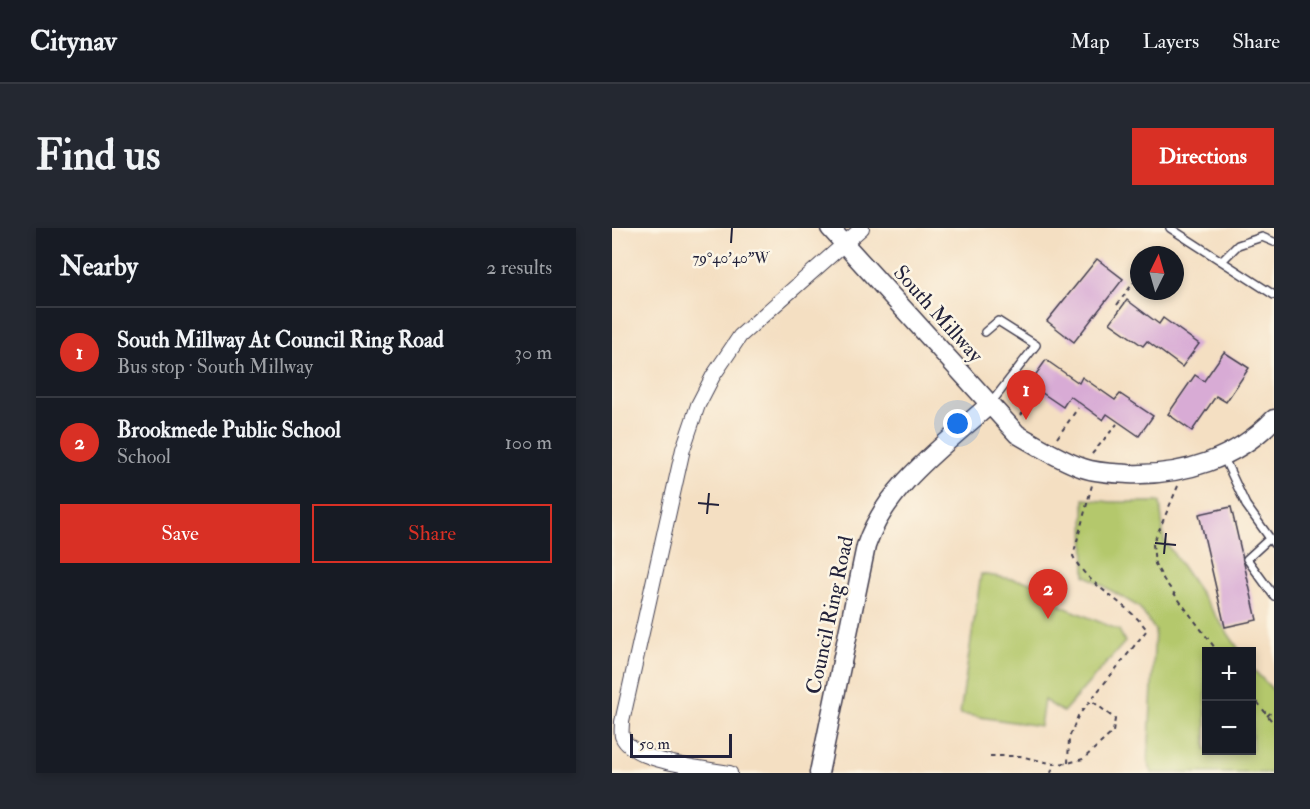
<!DOCTYPE html>
<meta charset="utf-8">
<style>
body{margin:0;font-family:"IM FELL Double Pica",serif;background:#242831;color:#f1f3f6}
.controls{position:absolute;right:18px;bottom:18px;display:grid;overflow:hidden;border-radius:0px;box-shadow:0 3px 9px #0003}
.controls button{width:54px;height:54px;display:grid;place-items:center;padding:0;border:0;border-bottom:2px solid #363941;background:#171b24;color:#f1f3f6;font:30px sans-serif}
.compass{position:absolute;left:518px;top:18px;width:54px;height:54px;border-radius:50%;background:#171b24;box-shadow:0 3px 9px #0003;rotate:5deg}
.scale{position:absolute;left:18px;bottom:15px;width:102px;box-sizing:border-box;padding-left:6px;border:3px solid #22223b;border-top:0;font-size:16px;line-height:21px;white-space:nowrap;color:#22223b;-webkit-text-stroke:4px #fcf5e5;paint-order:stroke}
.you{position:absolute;left:346px;top:196px;width:21px;height:21px;margin:-15px;border:4px solid #fff;border-radius:50%;background:#1a73e8;box-shadow:0 0 0 9px #1a73e833}
.badge{display:grid;place-items:center;width:39px;height:39px;border-radius:50%;background:#d93025;color:#fff;font-size:20px;font-weight:700}
.pin{position:absolute;translate:-50% -50px;filter:drop-shadow(0 2px 3px #0008)}
.pin::after{content:'';position:absolute;top:32px;width:21px;height:18px;background:inherit;clip-path:polygon(0 0,100% 0,50% 100%)}
.list{margin:0;padding:0;list-style:none}
h2{display:flex;justify-content:space-between;align-items:center;height:78px;margin:0;padding:0 24px;font-size:26px}
h2 small{font-size:20px;font-weight:400;color:#9ea1a6}
.list li{display:grid;grid-template-columns:39px 1fr auto;gap:18px;align-items:center;box-sizing:border-box;height:90px;padding:0 24px;border-top:2px solid #363941}
.list b{display:block;font-size:22px;white-space:nowrap}
.list p{margin:0;font-size:20px;white-space:nowrap;color:#9ea1a6}
.list em{font-size:20px;font-style:normal;color:#9ea1a6}
.actions{display:flex;gap:12px;padding:18px 24px}
.actions a{flex:1;padding:14px 0;border:2px solid #d93025;border-radius:0px;text-align:center;font-size:21px;color:#d93025}
.actions .main{background:#d93025;color:#fff}
.map{position:relative;flex:none;width:662px;height:545px;overflow:hidden;border-radius:0px}
header{display:flex;align-items:center;gap:36px;box-sizing:border-box;height:84px;padding:0 30px;background:#171b24;border-bottom:2px solid #363941}
header strong{font-size:28px}
nav{display:flex;gap:33px;margin-inline-start:auto;font-size:21px}
.intro{display:flex;align-items:center;justify-content:space-between;box-sizing:border-box;height:144px;padding:0 36px}
h1{margin:0;font-size:42px}
.button{padding:15px 27px;border-radius:0px;background:#d93025;color:#fff;font-size:21px;font-weight:700}
main{display:flex;gap:36px;padding:0 36px}
aside{flex:1;background:#171b24;border-radius:0px;box-shadow:0 3px 9px #0003}
.map>svg:first-child{display:block}
.green{fill:#b4c86c;stroke:#6b7554;stroke-width:1.5}
.building{fill:#d8abd5}
.lines{fill:none;stroke-linecap:round;stroke-linejoin:round}
.service-casing{stroke:#423e4f;stroke-width:10}
.minor-casing{stroke:#423e4f;stroke-width:16}
.tertiary-casing{stroke:#423e4f;stroke-width:21}
.path{stroke:#423e4f;stroke-width:2;stroke-dasharray:4.5 4.5;stroke-linecap:butt}
.service{stroke:#fff;stroke-width:7}
.minor{stroke:#fff;stroke-width:14}
.tertiary{stroke:#fff;stroke-width:18}
.ticks{fill:none;stroke:#22223b;stroke-width:2}
.labels{text-anchor:middle;dominant-baseline:central;stroke-width:5;stroke-linejoin:round;paint-order:stroke}
.street-label{font-size:21px;fill:#22223b;stroke:#fcf5e5}
.ticks-label{font-size:15px;text-anchor:middle;fill:#22223b;stroke:#fcf5e5;stroke-width:5;stroke-linejoin:round;paint-order:stroke}
</style>
<header>
<strong>Citynav</strong>
<nav><a>Map</a><a>Layers</a><a>Share</a></nav>
</header>
<div class="intro"><h1>Find us</h1><a class="button">Directions</a></div>
<main>
<aside>
<h2>Nearby<small>2 results</small></h2>
<ul class="list">
<li><span class="badge">1</span><div><b>South Millway At Council Ring Road</b><p>Bus stop · South Millway</p></div><em>30 m</em></li>
<li><span class="badge">2</span><div><b>Brookmede Public School</b><p>School</p></div><em>100 m</em></li>
</ul>
<div class="actions"><a class="main">Save</a><a>Share</a></div>
</aside>
<div class="map">
<svg width="662" height="545" viewBox="0 0 662 545">
<rect width="100%" height="100%" fill="#fcf5e5"/>
<filter id="ink" filterUnits="userSpaceOnUse"><feTurbulence type="fractalNoise" baseFrequency=".0167" numOctaves="2"/><feDisplacementMap in="SourceGraphic" scale="12" xChannelSelector="R" yChannelSelector="G"/><feConvolveMatrix kernelMatrix="1 2 1 2 8 2 1 2 1" color-interpolation-filters="sRGB"/></filter>
<filter id="wash" filterUnits="userSpaceOnUse"><feTurbulence type="fractalNoise" baseFrequency=".008" numOctaves="4" result="noise"/><feDisplacementMap in="SourceGraphic" scale="24" xChannelSelector="R" yChannelSelector="G"/><feGaussianBlur stdDeviation="1.35" result="paint"/><feColorMatrix in="noise" values="0 0 0 0 0 0 0 0 0 0 0 0 0 0 0 0 0 1.4 0 .05"/><feComposite in="paint" operator="in"/></filter>
<g filter="url(#wash)">
<rect width="100%" height="100%" fill="#f4dfc2"/>
<path class="green" d="M472,271l27,3h49l4,38 76,111 -34,1v98h46v-82l22,23v82h-122l-4,-11 7,-132 -16,-23 -54,-32z
M369,346l81,13 -3,18 60,25 6,12 -62,70 -19,-12 -4,26 -80,-12z"/>
<g id="blocks">
<path class="building" d="M485,31l26,20 -49,63 -27,-21z
M515,72l32,24 4,-6 36,26 -17,23 -35,-26 -4,5 -33,-23z
M612,124l25,16 -23,34 -10,-6 -24,35 -24,-17 27,-39 9,6z
M434,132l33,23 3,-6 33,23 5,-6 33,22 -14,20 -32,-22 -4,6 -33,-24 -7,11 -34,-23z
M619,279l26,113 -32,7 -26,-113z"/>
</g>
</g>
<g filter="url(#ink)">
<use href="#blocks" fill-opacity="0" stroke="#423e4f" stroke-width="1.5"/>
<g class="lines">
<defs>
<path id="service" d="M558,0l104,67
M610,33l16,-16 24,-8 12,5
M373,104l13,-11 38,24 -45,58
M611,228l23,49 28,39
M658,310l-23,21 27,37"/>
<path id="minor" d="M118,545c-25,-5 -98,-10 -108,-37 -1,-4 0,-10 0,-14l61,-273 15,-44 15,-29 27,-40 122,-108"/>
<path id="tertiary" d="M218,0l187,206c21,12 43,26 66,34 14,5 30,5 45,6 55,2 108,-15 146,-55
M207,545l47,-227c20,-60 78,-100 123,-141"/>
</defs>
<use href="#service" class="service-casing"/>
<use href="#minor" class="minor-casing"/>
<use href="#tertiary" class="tertiary-casing"/>
<path class="path" d="M505,77l22,-30
M409,187l18,-21
M445,210l21,-30
M480,226l25,-30
M566,258l-25,58 2,20 9,16 54,72
M640,467l22,29
M655,488l7,-6
M378,528h30l34,8 14,-1 15,-4 30,-27 2,-13 -24,-19
M456,535l1,-25 9,-22 69,-86c-20,-28 -60,-44 -74,-74l19,-71
M439,545l3,-9"/>
<use href="#service" class="service"/>
<use href="#minor" class="minor"/>
<use href="#tertiary" class="tertiary"/>
</g>
</g>
<path class="ticks" d="M119,15l1,-15M86,275l21,2M95,286l2,-21M543,315l21,2M552,326l2,-21"/>
<g class="labels">
<g class="street-label">
<text transform="translate(326 86) rotate(48)">South Millway</text>
<text transform="translate(218 387) rotate(-78)">Council Ring Road</text>
</g>
</g>
<g class="ticks-label">
<text x="119" y="35">79°40'40"W</text>
</g>
</svg>
<div class="controls">
<button>+</button>
<button>−</button>
</div>
<svg class="compass" viewBox="-18 -18 36 36"><path d="M0-13l5 13h-10z" fill="#e53935"/><path d="M0 13l5-13h-10z" fill="#9ea1a6"/></svg>
<div class="scale">50 m</div>
<div class="you"></div>
<div class="pin badge" style="left:414px;top:192px">1</div>
<div class="pin badge" style="left:436px;top:391px">2</div>
</div>
</main>
